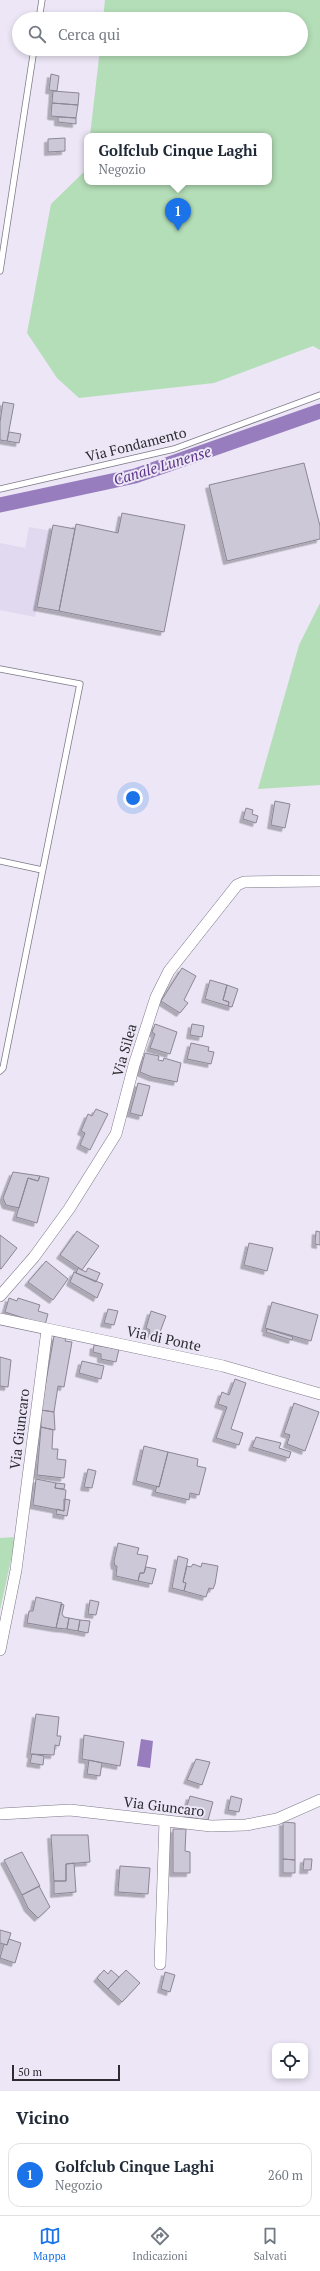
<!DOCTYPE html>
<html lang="it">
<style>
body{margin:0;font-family:"PT Serif",serif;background:#f6f6f7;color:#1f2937}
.controls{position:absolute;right:12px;bottom:12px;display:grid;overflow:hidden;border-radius:8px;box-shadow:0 2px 6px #0003}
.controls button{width:36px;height:36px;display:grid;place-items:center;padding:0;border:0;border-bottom:1px solid #e0e1e3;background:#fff;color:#1f2937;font:20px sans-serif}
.scale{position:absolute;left:12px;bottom:10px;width:108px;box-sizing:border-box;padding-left:4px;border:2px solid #2d2b31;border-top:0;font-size:11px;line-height:14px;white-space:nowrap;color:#2d2b31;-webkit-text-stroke:3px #ece6f6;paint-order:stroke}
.you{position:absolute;left:133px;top:798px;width:14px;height:14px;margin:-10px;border:3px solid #fff;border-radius:50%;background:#1a73e8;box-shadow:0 0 0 6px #1a73e833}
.badge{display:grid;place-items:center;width:26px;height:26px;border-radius:50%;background:#1a73e8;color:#fff;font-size:13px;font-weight:700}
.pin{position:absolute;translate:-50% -33px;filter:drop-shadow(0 1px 2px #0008)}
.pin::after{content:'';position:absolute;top:21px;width:14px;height:12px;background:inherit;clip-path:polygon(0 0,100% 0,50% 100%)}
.popup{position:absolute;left:84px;top:133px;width:188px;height:52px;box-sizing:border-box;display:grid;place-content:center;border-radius:8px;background:#fff;filter:drop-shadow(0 1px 3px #0005);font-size:13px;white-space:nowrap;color:#747a83}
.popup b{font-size:15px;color:#1f2937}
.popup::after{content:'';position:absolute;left:50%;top:100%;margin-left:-8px;border:8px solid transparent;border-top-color:#fff}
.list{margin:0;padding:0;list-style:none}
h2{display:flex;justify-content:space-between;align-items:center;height:52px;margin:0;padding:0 16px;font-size:17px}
h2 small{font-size:13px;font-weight:400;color:#747a83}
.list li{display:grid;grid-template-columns:26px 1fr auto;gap:12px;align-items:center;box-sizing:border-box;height:64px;margin:0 8px 8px;padding:0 8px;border:1px solid #e0e1e3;border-radius:12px}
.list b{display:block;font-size:15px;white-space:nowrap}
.list p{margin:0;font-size:13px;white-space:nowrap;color:#747a83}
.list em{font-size:13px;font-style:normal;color:#747a83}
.icon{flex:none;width:22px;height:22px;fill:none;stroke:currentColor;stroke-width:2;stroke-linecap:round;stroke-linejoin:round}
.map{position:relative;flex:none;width:320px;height:2091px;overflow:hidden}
.search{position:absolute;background:#fff;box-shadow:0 2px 6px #0003;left:12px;right:12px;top:12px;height:44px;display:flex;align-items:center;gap:10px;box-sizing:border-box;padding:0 14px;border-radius:22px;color:#747a83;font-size:15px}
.sheet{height:124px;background:#fff}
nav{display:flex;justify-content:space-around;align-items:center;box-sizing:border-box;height:56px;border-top:1px solid #e0e1e3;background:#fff;font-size:11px;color:#747a83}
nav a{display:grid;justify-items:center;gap:2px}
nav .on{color:#1a73e8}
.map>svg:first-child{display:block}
.built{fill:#e1d9f0}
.green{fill:#b4deb7}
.water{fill:#977dbe}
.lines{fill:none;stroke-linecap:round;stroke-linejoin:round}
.canal{stroke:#977dbe;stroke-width:15}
.building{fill:#cdc8d7;stroke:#8c8695;filter:url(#shadow)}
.lane-casing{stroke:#7d7886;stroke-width:7}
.street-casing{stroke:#7d7886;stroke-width:12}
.lane{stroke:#fff;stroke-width:5.5}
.street{stroke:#fff;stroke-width:11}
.labels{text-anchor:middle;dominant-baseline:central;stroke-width:4;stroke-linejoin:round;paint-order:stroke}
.street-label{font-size:14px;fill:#2d2b31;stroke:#ece6f6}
.water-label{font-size:15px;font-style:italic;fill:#5a3585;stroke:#ece6f6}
</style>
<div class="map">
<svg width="320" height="2091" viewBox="0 0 320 2091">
<defs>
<filter id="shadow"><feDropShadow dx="-3.5" dy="3.5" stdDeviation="0" flood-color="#0004"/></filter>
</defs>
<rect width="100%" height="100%" fill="#ece6f6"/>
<path class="built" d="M29,527l23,4 -17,86 -35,-7v-67l25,5z"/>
<path class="green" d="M105,0h215v350l-7,-4 -99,37 -135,15 -22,-20 -30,-45 24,-129 35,-34 1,-5v17h182v-46h-179l10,-87h201v-30h-198z
M320,603v182l-62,4 41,-144z
M16,1537l-16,73v-72z"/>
<path class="water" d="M141,1739l12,2 -3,27 -13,-2z"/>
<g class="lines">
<path class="canal" d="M0,505l135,-29 185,-65"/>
</g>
<path class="building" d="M51,74l8,2 -2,15 -8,-1z
M53,91l26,2 -1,12 -26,-2z
M52,103l26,2 -2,13 -25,-2z
M58,117l18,1v6l-18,-2z
M65,138v13l-17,1v-13z
M3,402l11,2 -7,37 -7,-1v-18z
M9,432l12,2 -2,9 -12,-2z
M304,463l16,63v13l-93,22 -18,-76z
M122,513l63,12 -21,107 -105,-21 17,-87 42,9z
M53,525l22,4 -16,82 -22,-4z
M275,801l15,3 -5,24 -14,-3z
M246,808l7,2 -1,4 6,2 -2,7 -13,-4z
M182,968l14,8 -12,24 4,3 -8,10 -19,-12z
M210,980l17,5 -4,15 6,2 -1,4 -23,-7z
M227,985l11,4 -6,18 -4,-1 1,-4 -6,-2z
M155,1024l22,8 -7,22 -20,-6 5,-14 -3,-2z
M192,1024l12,2 -2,11 -12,-2z
M191,1043l18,4 -1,4 6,1 -3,12 -24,-5z
M145,1053l14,3 -1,4 5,1 1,-3 17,5 -4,19 -25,-5 -12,-5z
M138,1083l12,3 -8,30 -12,-3z
M96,1109l12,5 -18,36 -10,-5 5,-12 -4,-2 7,-17 4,2z
M13,1172l27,4 -2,5 -10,-3 -9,30 -13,-3 -3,-7z
M40,1176l9,2 -12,45 -21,-6 12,-39 10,3z
M77,1231l22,15 -17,24 -22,-15z
M316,1231l4,1v13l-5,-1z
M0,1235l17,13 -16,21 -1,-1z
M249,1243l24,5 -6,23 -23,-6z
M46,1261l22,18 -15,21 -25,-18z
M78,1268l8,4 2,-4 12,5 -4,9 -20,-9z
M74,1272l29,12 -6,14 -27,-16z
M9,1298l8,3 1,-3 22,7 -2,6 10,3 -3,11 -40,-13z
M272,1302l46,13 -7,26 -46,-13z
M108,1309l10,2 -4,14 -10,-2z
M151,1311l15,5 -6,16 -5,-2 -2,5 -4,-2 1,-3 -4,-2z
M267,1329l26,8 -1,3 -26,-8z
M54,1336l12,1 -1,4 7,1 -8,45 -6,-1 -4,26 -13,-2z
M94,1345l25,4 -3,13 -15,-3v-5l-8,-2z
M0,1357l11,3 -3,27 -8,-1z
M82,1361l22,5 -3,13 -22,-6z
M235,1379l11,4 -15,46 12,4 -4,12 -23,-7 11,-31 -9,-3 4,-12 7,3z
M294,1403l25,9 -14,39 -18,-7 3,-9 -6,-2z
M41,1410l13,2 1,18 -14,-3z
M41,1427l12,3 -1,19h6l-1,10 9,1 -2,18 -27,-3z
M256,1437l25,6 -2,5 12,4 -2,6 -37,-11z
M144,1446l24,6 -9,35 -23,-6z
M168,1452l30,7 -1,7 9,2 -7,27 -9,-2 -1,7 -34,-8 2,-6 2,1z
M88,1469l8,2 -4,17 -8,-1z
M36,1479l20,4 -1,5 11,2 -2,21 -31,-6z
M56,1483l9,1 -1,5 -9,-1z
M64,1499l6,1 -3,16 -11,-2 1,-5 7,2z
M118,1543l21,5 -2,6 11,2 -4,17h-4l-2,8 -22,-5 1,-10h-2l-1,-5z
M178,1556l10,3 -5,23 3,1 -2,8 -12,-3z
M202,1563l16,3 -3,18 -2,5 -4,-1 -3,9 -22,-6 2,-8 -3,-1 4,-16 4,1 2,-3 8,3z
M146,1567l10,2 -4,15 -14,-3 2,-8h4z
M36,1597l26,6 -6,25 -29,-5 2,-12h4z
M90,1600l9,2 -3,13 -8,-1z
M61,1604l3,1 -2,9 2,3 5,1 -2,11 -11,-1z
M69,1618l11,2 -2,11 -11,-2z
M80,1620l10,1 -2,12 -10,-2z
M36,1714l23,3 -2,19h4l-2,10 -4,-1 -1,10 -24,-1z
M84,1735l40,7 -4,24 -38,-7z
M32,1754l12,2 -1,9 -13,-2z
M196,1759l14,3 -8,23 -15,-5z
M89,1760l13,3 -2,13 -13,-2z
M190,1796l23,6 -5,18 -23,-3 4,-7 -3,-1z
M231,1796l11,3 -3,13 -11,-2z
M283,1822l12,1v37l-12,-1z
M173,1829h13l-1,22 5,1v21h-17z
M51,1835h37l2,27 -24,2v17h-12z
M22,1852l18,34 -18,9 -18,-35z
M283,1859l12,1v13h-12z
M304,1859h8l-1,11h-8z
M74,1863l2,29 -22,2v-13h12v-17z
M120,1866l30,2 -2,26 -30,-2z
M39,1886l11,21 -12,11 -10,-10 -6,-13z
M0,1930l11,3 -4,12 -7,-2z
M9,1939l12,4 -6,20 -15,-5 4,-14 3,1z
M104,1970l4,4 3,-4 8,7 -11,12 -11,-11z
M126,1970l14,13 -18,19 -14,-13z
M165,1972l10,3 -5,17 -9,-3z"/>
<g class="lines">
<defs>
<path id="lane" d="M39,19l3,-19
M0,271l34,-222
M0,489l174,-40 146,-54
M0,669l80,15 -77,384 -3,3
M0,861l42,9"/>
<path id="street" d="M0,1296l34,-39 35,-48 47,-75 18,-69 22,-68 13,-26 68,-86 7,-3 76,-1
M0,1319l223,47 97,28
M0,1650l16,-80 31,-240
M0,1814l70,-4 141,16 35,-1 31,-6 43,-19
M160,1964l5,-143"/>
</defs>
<use href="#lane" class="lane-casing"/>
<use href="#street" class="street-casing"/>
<use href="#lane" class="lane"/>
<use href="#street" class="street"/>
</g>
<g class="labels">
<g class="street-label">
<text transform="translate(136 444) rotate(-14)">Via Fondamento</text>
<text transform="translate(124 1050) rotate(-74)">Via Silea</text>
<text transform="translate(164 1338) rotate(12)">Via di Ponte</text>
<text transform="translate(19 1429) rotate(-83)">Via Giuncaro</text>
<text transform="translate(164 1806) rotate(7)">Via Giuncaro</text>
</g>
<g class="water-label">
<text transform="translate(162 465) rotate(-17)">Canale Lunense</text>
</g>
</g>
</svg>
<div class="controls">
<button><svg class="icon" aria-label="locate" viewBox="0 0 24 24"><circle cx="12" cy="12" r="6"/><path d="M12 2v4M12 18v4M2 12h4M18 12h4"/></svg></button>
</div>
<div class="scale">50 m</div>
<div class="you"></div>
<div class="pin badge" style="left:178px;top:231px">1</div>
<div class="popup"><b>Golfclub Cinque Laghi</b>Negozio</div>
<div class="search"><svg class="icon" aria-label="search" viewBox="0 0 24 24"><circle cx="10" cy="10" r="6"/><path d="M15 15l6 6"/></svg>Cerca qui</div>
</div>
<section class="sheet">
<h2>Vicino<small></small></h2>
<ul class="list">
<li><span class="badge">1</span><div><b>Golfclub Cinque Laghi</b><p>Negozio</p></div><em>260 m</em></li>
</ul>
</section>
<nav>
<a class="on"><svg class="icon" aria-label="map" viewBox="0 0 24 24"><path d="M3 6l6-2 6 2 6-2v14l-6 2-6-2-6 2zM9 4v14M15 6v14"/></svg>Mappa</a>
<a><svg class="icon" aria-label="directions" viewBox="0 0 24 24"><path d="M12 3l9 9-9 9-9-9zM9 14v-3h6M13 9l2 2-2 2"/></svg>Indicazioni</a>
<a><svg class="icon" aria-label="saved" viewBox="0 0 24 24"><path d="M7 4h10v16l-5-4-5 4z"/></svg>Salvati</a>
</nav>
